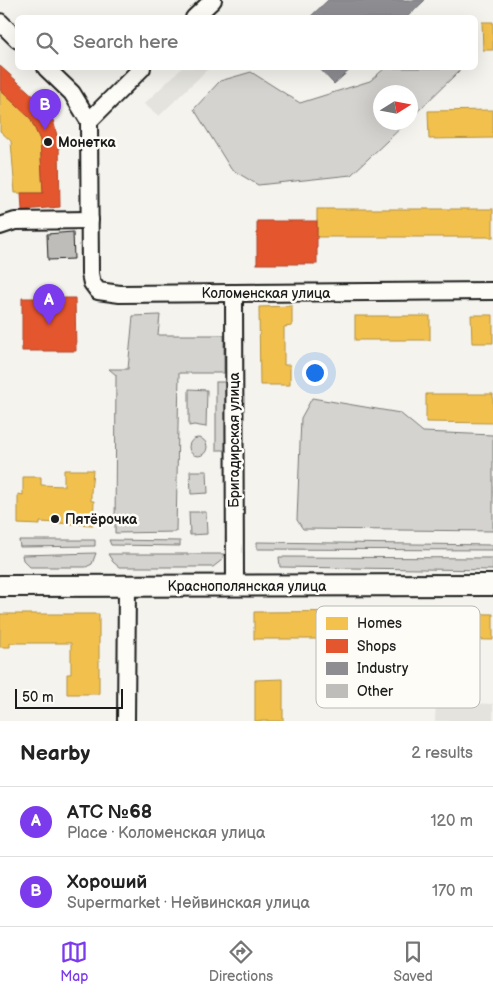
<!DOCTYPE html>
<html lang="en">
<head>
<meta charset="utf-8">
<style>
  :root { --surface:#fff; --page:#f6f6f6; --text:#222; --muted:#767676; --line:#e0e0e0; --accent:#7c3aed }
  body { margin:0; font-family:"Balsamiq Sans",sans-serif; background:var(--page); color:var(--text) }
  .compass { position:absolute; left:373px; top:85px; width:45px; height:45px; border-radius:50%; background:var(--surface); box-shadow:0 5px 20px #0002; rotate:79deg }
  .scale { position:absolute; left:15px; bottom:12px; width:108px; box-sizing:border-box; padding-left:5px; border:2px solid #1c1c1c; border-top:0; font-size:14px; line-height:18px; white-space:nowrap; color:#1c1c1c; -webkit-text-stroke:4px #fdfcf7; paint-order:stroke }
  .you { position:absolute; left:314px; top:372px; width:18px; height:18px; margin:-12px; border:4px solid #fff; border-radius:50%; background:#1a73e8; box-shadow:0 0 0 8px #1a73e833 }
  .badge { display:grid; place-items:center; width:32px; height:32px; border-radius:50%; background:var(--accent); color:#fff; font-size:16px; font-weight:700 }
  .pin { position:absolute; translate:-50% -41px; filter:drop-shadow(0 1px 2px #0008) }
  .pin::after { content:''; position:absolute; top:26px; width:18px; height:15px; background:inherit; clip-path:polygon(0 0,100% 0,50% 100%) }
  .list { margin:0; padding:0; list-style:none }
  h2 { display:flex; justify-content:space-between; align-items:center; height:65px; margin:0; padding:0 20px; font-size:21px }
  h2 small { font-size:16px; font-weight:400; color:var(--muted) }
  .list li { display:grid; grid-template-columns:32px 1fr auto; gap:15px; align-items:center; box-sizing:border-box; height:70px; padding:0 20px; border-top:1px solid var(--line) }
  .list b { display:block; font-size:19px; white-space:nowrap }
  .list p { margin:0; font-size:16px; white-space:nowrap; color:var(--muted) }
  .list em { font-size:16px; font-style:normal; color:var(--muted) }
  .icon { flex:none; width:28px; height:28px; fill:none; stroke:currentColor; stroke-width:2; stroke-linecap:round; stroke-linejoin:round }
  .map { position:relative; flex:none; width:493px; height:721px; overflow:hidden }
  .search { position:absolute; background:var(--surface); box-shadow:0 5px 20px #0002; left:15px; right:15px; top:15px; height:55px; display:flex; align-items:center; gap:12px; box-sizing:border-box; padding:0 18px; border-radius:8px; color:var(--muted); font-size:19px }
  .sheet { height:205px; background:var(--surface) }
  nav { display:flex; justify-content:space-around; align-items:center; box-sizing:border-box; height:70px; border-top:1px solid var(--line); background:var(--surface); font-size:14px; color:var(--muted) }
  nav a { display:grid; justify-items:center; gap:2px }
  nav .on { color:var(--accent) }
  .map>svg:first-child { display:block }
  .built { fill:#e4e3de }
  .green { fill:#d4d3cf; stroke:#787876 }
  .homes { fill:#f2c14e; stroke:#b2903f }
  .shops { fill:#e4572e; stroke:#a84529 }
  .industry { fill:#8d8d92; stroke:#6b6b6f }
  .building { fill:#bebdba; stroke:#1c1c1c }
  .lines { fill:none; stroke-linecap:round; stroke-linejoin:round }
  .minor-casing { stroke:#1c1c1c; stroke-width:20 }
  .major-casing { stroke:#1c1c1c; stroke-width:24 }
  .minor { stroke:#fdfcf7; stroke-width:16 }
  .major { stroke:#fdfcf7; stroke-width:20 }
  .poi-dot { fill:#1c1c1c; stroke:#fdfcf7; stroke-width:2 }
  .labels { text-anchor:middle; stroke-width:5; stroke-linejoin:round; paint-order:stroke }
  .poi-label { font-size:14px; font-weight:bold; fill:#1c1c1c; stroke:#fdfcf7; text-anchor:start }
  .street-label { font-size:14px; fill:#1c1c1c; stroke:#fdfcf7 }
  .key { fill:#fdfcf7; stroke:#bab9b5; stroke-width:1 }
  .key-label { font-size:14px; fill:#1c1c1c }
</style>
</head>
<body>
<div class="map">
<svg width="493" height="721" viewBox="0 0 493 721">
  <rect width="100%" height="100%" fill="#f4f3ee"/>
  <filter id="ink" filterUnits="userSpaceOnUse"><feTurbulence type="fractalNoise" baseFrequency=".02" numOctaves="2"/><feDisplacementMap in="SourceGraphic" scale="10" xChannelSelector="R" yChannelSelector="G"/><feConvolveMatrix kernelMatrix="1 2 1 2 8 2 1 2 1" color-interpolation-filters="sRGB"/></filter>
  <g filter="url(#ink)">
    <!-- built -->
    <g class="built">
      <path d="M182 68H209L159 116 144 104Z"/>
      <path d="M436 702 493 704V721H435Z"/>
    </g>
    <!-- green -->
    <g class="green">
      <path d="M385 68H459V71L411 118 410 92H380V122L406 123 351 175 258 185 231 169 194 109 220 81 251 72 300 103 370 81Z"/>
      <path d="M160 315 158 335H224V373H179L176 532 115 533 116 375 109 369H128L133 316Z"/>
      <rect x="216" y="382" width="14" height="68"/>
      <path d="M189 389 207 390 206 427 194 425 189 426Z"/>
      <path d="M312 398 400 413 423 432 493 435V531L303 529 297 520 301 418Z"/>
      <circle cx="198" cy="447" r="9"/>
      <path d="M190 471H207L208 493 191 494Z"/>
      <path d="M189 512H206L207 534 190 535Z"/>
      <path d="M19 540H95V546L20 547Z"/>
      <path d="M109 540 180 541V546L111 545Z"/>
      <path d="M257 542 493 545V550L257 549Z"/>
      <path d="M96 553 92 564 86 567H30L23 560 22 555Z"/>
      <path d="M108 554H224L222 560 213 567H119L113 562Z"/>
      <path d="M279 557 493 558V570L280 567Z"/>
    </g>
    <!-- homes -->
    <g class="homes">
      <path d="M482 22H493V50H483Z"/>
      <path d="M0 90 30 118 40 140 43 193H15L11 141 0 131Z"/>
      <path d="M493 110V138L429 139 428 111Z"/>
      <rect x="317" y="209" width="176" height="28"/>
      <path d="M292 306V326L284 327V365H290V385H260L259 307Z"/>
      <path d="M471 315H493V343H472Z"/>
      <rect x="355" y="316" width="75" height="24"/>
      <path d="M426 394H493V423L426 422Z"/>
      <path d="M64 470H93L91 492V501H94L93 525 40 522V525L18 524V494L23 495V477H41V485L64 486Z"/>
      <path d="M404 611V639H254V612Z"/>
      <path d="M434 613 493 614V640L433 639Z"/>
      <path d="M0 614H99V694H67V674H71V643H10V647H0Z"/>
      <path d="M283 679V721H255V680Z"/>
    </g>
    <!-- shops -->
    <g class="shops">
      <path d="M0 66 37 99 53 120 59 143 60 207 22 210 21 193H43L40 140 30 118 0 90Z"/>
      <rect x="257" y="221" width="60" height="43"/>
      <path d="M22 298H75L76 351H22Z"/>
    </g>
    <!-- industry -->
    <g class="industry">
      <path d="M328 0H425L406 18H309Z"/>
      <path d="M319 68H352L334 84Z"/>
    </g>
    <!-- building -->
    <path class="building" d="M73 232 74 259 48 260 47 234Z"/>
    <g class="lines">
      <!-- minor casing -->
      <g class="minor-casing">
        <g id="minor">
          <path d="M194 18 213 0"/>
          <path d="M0 22 18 40"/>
          <path d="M46 68 72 93 89 121 90 274 92 283 98 291 120 294 493 291"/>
          <path d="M89 121 142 68"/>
          <path d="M0 226 15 221 90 220"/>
          <path d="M234 293 235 586"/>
          <path d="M126 721 127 586"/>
        </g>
      </g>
      <!-- major casing -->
      <g class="major-casing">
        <path id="major" d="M0 586 493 585"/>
      </g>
      <!-- minor -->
      <use href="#minor" class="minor"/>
      <!-- major -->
      <use href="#major" class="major"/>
    </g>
  </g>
  <!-- markers -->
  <g class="poi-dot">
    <circle cx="48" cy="142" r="5"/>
    <circle cx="55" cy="519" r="5"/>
  </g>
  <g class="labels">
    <!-- poi labels -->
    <g class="poi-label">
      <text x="58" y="147">Монетка</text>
      <text x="65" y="524">Пятёрочка</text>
    </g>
    <!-- street labels -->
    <g class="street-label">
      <text x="266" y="298">Коломенская улица</text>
      <text transform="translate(234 440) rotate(-90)" y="5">Бригадирская улица</text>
      <text x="247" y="591">Краснополянская улица</text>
    </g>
  </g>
  <!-- legend -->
  <rect x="316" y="606" width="164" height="102" rx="8" class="key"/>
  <rect x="326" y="617" width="22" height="13" fill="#f2c14e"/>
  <rect x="326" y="639" width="22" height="14" fill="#e4572e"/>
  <rect x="326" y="662" width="22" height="13" fill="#8d8d92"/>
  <rect x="326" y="684" width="22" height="14" fill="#bebdba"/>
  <g class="key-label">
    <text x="357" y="628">Homes</text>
    <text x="357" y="651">Shops</text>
    <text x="357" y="673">Industry</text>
    <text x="357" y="696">Other</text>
  </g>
</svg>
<svg class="compass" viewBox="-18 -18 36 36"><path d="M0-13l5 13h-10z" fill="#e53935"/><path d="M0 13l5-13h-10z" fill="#767676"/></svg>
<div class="scale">50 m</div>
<div class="you"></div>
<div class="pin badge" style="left:49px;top:325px">A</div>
<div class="pin badge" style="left:45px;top:130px">B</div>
<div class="search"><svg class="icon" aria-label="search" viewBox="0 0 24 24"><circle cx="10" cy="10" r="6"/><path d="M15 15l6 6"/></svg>Search here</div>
</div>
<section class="sheet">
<h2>Nearby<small>2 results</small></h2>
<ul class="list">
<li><span class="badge">A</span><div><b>АТС №68</b><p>Place · Коломенская улица</p></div><em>120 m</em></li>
<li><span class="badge">B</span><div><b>Хороший</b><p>Supermarket · Нейвинская улица</p></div><em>170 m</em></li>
</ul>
</section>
<nav>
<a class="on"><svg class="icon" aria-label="map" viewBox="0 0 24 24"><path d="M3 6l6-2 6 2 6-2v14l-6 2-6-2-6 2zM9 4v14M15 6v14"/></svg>Map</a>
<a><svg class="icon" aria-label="directions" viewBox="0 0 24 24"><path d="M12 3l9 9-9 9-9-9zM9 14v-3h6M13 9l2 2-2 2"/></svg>Directions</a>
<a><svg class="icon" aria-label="saved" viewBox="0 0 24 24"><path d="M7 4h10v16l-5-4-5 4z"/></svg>Saved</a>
</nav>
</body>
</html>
